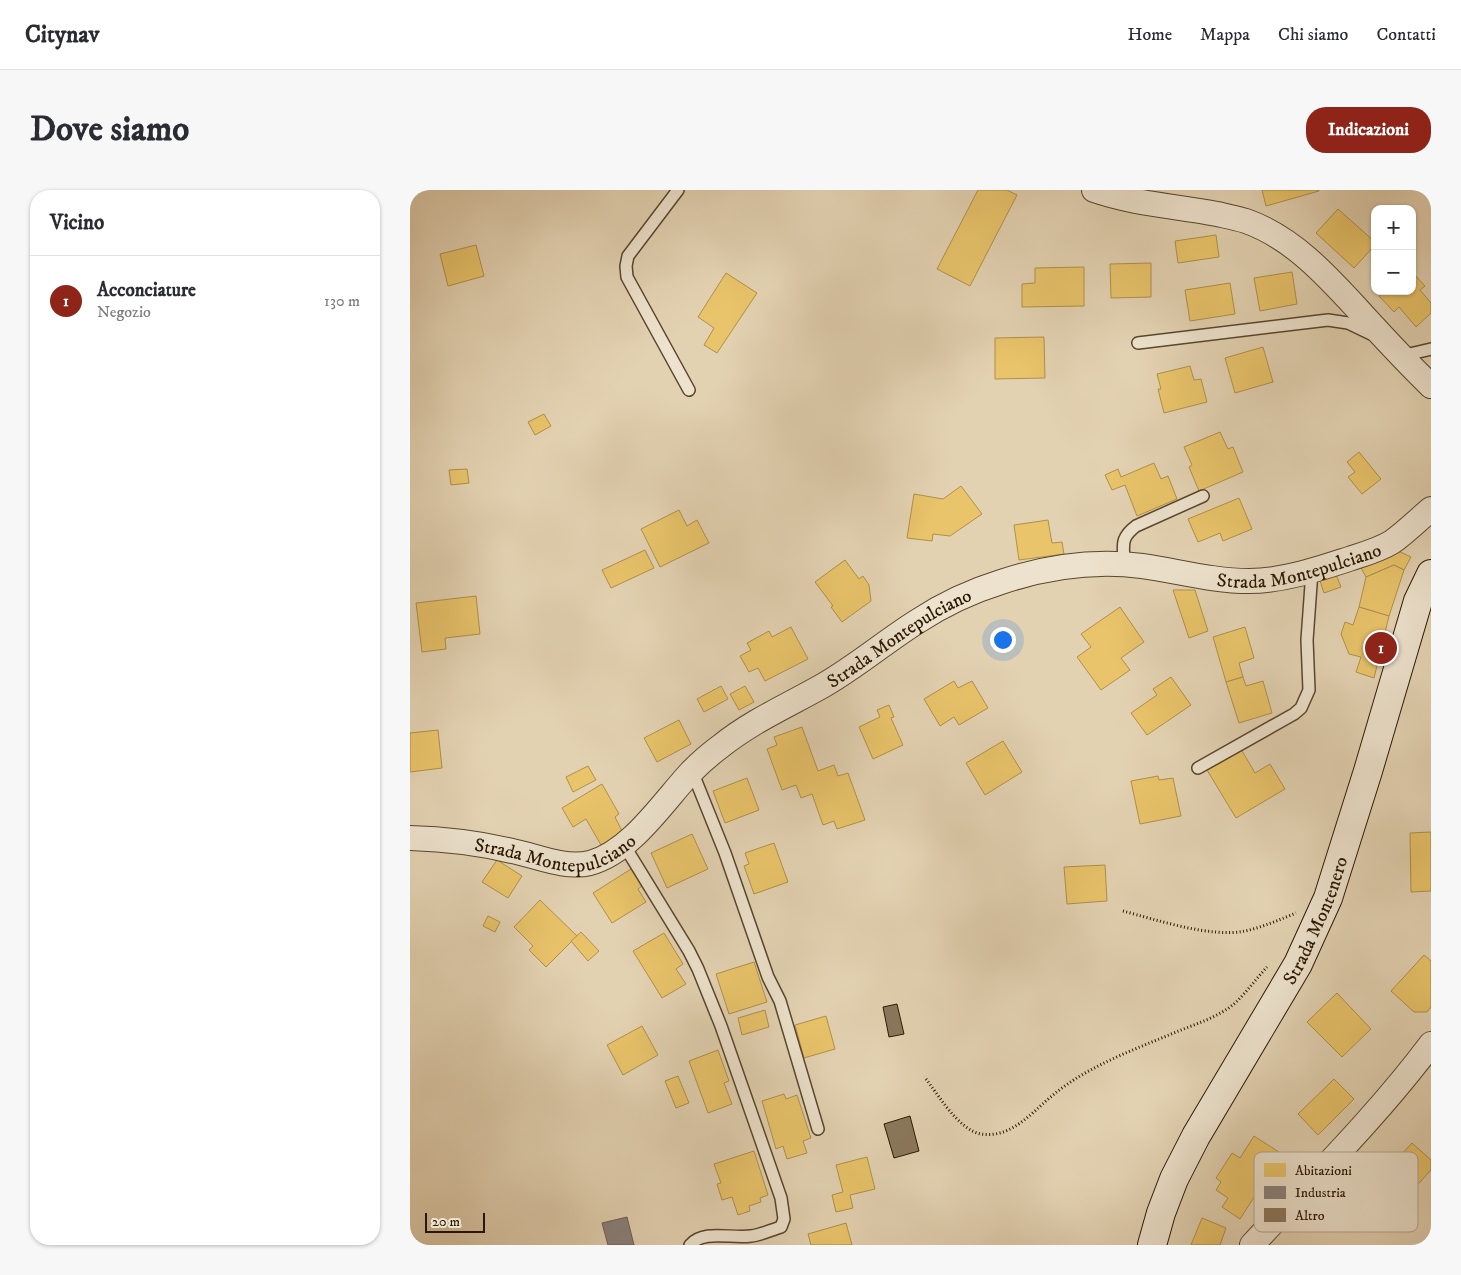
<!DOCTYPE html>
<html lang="it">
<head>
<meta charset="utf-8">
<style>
  :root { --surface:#fff; --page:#f7f7f7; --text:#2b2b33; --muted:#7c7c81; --line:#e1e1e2; --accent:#8f2418 }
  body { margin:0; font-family:"IM FELL DW Pica",serif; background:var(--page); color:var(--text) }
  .controls { position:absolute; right:15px; top:15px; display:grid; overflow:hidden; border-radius:10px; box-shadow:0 1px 4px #0004 }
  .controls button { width:45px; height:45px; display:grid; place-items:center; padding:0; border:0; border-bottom:1px solid var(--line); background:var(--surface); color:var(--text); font:25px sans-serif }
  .scale { position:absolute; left:15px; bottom:12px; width:60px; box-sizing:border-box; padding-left:5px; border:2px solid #2a1700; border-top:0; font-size:14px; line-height:18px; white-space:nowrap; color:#2a1700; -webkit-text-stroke:4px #ede2cd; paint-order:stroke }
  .you { position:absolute; left:592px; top:449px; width:18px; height:18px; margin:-12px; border:4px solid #fff; border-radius:50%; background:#1a73e8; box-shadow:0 0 0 8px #1a73e833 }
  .badge { display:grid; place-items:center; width:32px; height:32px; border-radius:50%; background:var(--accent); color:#fff; font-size:16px; font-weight:700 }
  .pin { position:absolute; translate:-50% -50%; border:2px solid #fff; box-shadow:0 1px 5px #0006 }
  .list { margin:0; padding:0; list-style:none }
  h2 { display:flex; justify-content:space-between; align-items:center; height:65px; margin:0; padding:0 20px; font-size:21px }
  h2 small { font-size:16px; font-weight:400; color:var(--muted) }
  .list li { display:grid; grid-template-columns:32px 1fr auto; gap:15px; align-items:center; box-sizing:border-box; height:90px; padding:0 20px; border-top:1px solid var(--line) }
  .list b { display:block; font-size:19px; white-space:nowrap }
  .list p { margin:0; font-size:16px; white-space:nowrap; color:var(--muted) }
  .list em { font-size:16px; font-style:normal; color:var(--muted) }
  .map { position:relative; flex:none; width:1021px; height:1055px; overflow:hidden; border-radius:20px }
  header { display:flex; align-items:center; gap:30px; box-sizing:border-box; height:70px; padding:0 25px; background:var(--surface); border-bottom:1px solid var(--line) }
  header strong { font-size:24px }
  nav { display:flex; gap:28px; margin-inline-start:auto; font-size:18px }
  .intro { display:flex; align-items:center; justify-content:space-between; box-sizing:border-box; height:120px; padding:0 30px }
  h1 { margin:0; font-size:35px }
  .button { padding:12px 22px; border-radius:20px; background:var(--accent); color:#fff; font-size:18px; font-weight:700 }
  main { display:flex; gap:30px; padding:0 30px }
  aside { flex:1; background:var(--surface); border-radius:20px; box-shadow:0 1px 4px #0004 }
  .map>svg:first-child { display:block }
  .homes { fill:#e9c46a; stroke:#b0904a }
  .industry { fill:#8a817c; stroke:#6d6157 }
  .building { fill:#8a785d; stroke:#2a1700 }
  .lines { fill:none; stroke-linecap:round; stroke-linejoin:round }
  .service-casing { stroke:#58462c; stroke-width:14 }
  .minor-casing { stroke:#58462c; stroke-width:26 }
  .secondary-casing { stroke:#2a1700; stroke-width:30 }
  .path { stroke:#2a1700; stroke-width:3; stroke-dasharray:1 2.5; stroke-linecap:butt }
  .service { stroke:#ede2cd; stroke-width:11 }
  .minor { stroke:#ede2cd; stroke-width:24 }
  .secondary { stroke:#ede2cd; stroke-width:28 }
  .labels { text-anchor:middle; stroke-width:5; stroke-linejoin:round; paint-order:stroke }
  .street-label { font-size:19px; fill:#2a1700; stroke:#ede2cd }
  .key { fill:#ede2cd; stroke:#b2a590; stroke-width:1 }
  .key-label { font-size:14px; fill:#2a1700 }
</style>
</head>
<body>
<header>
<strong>Citynav</strong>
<nav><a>Home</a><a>Mappa</a><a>Chi siamo</a><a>Contatti</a></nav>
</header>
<div class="intro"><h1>Dove siamo</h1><a class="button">Indicazioni</a></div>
<main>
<aside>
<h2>Vicino<small></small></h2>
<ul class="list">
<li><span class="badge">1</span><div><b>Acconciature</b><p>Negozio</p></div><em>130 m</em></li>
</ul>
</aside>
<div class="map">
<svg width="1021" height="1055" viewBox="0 0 1021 1055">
  <rect width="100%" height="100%" fill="#e3d2b2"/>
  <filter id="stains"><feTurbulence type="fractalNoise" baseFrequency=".004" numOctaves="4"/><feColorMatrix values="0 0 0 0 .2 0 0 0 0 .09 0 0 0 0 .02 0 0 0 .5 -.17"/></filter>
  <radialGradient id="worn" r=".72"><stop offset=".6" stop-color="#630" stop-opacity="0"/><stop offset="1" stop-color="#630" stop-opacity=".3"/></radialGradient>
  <!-- homes -->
  <g class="homes">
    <path d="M568 0H597L607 5 560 96 527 79Z"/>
    <path d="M852 0H909V1L856 16Z"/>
    <path d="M928 19 965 52V55L944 78 906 43Z"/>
    <path d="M806 45 809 67 768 73 765 51Z"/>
    <path d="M66 55 74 86 38 96 30 64Z"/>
    <path d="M741 73V107L701 108 700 74Z"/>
    <path d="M674 77V116L612 117V94L625 93V78Z"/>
    <path d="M882 82 887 114 850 121 844 88Z"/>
    <path d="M1002 82 1015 96 1010 100 1021 113V123L1006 137 989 117 984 122 969 106 975 101H1002Z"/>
    <path d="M316 83 347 103 307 163 294 155 304 138 288 127Z"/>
    <path d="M820 93 825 124 780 131 775 100Z"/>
    <path d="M634 147 635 188 585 189V148Z"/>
    <path d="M853 157 863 192 825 203 815 168Z"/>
    <path d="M780 176 784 190 791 189 797 212 754 223 748 199H751L747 184Z"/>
    <path d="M134 224 141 236 125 245 118 232Z"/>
    <path d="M810 242 818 259 823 257 833 282 789 301 779 277 782 275 774 257Z"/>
    <path d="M949 262 971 289 952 304 938 287 945 282 937 272Z"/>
    <path d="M744 273 751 289 758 286 767 309 727 326 715 295 702 300 695 285 708 279 711 287Z"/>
    <path d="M57 279 59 293 41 295 39 280Z"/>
    <path d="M551 296 572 324 540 346 523 344 522 351 497 348 504 304 533 309Z"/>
    <path d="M829 308 842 339 813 351 810 343 788 352 778 329Z"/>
    <path d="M269 320 277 336 287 330 299 353 250 377 231 339Z"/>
    <path d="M638 330 642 353 652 352 654 364 609 370 604 335Z"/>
    <path d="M984 359 1001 367 994 380 984 375 956 387 949 374Z"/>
    <path d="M235 360 244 378 201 398 192 380Z"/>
    <path d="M435 370 449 389 453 386 459 395 461 411 432 432 421 417 423 416 405 392Z"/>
    <path d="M984 375 994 380 979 426 949 417 956 387Z"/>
    <path d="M925 382 931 397 914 403 909 388Z"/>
    <path d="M763 400H785L798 441 779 448Z"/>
    <path d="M66 406 70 444 35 448 36 459 12 462 6 413Z"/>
    <path d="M710 417 734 452 711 468 720 480 691 500 667 467 681 457 671 444Z"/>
    <path d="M949 417 979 426 964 488 946 482 951 467 939 464 931 444 935 432 943 435Z"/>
    <path d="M381 437 398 469 355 491 348 478 339 482 330 466 341 460 337 453 359 441 362 447Z"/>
    <path d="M835 437 844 468 829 473 833 487 816 492 803 447Z"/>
    <path d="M761 487 781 515 737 545 721 523 747 505 743 499Z"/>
    <path d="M833 487 836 496 853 491 862 523 829 533 816 492Z"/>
    <path d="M544 491 548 498 562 491 578 518 549 535 544 527 530 536 514 509Z"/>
    <path d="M311 496 318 509 294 522 287 509Z"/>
    <path d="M335 496 344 512 329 520 320 504Z"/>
    <path d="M479 515 484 527 481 528 493 555 463 569 449 537 470 527 467 520Z"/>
    <path d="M269 530 281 554 247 572 234 548Z"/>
    <path d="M392 537 408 581 424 575 428 586 438 583 455 630 427 639 424 631 413 635 402 604 391 608 386 595 372 600 357 559 367 555 364 547Z"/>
    <path d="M28 540 32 578 0 582V543Z"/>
    <path d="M593 551 612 582 575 605 556 573Z"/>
    <path d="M831 559 845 583 860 574 875 599 826 628 797 580Z"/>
    <path d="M178 576 186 590 163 602 156 587Z"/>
    <path d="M748 586 749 590 763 588 771 626 730 634 721 591Z"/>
    <path d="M337 588 349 620 315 633 303 601Z"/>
    <path d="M192 594 209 624 205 627 213 643 191 655 176 629 163 637 152 618Z"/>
    <path d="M1021 642V701L1001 702 1000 643Z"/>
    <path d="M282 644 298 679 257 698 241 663Z"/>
    <path d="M364 653 378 692 344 704 334 676 339 674 335 663Z"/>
    <path d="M87 670 112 686 98 708 72 692Z"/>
    <path d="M695 675 697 711 657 714 654 677Z"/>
    <path d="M221 679 232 696 228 699 236 712 202 733 183 703Z"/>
    <path d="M130 710 167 746 136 777 119 760 123 756 104 737Z"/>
    <path d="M78 726 90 732 85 742 73 736Z"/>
    <path d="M171 742 189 761 178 771 161 751Z"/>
    <path d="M254 743 273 774 266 779 276 794 252 808 223 761Z"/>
    <path d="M1014 765 1021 771V817L1017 822H1004L981 801Z"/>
    <path d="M344 772 357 812 319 824 306 784Z"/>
    <path d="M927 803 961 839 932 867 897 832Z"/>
    <path d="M355 820 359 837 332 845 328 828Z"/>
    <path d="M416 826 425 859 394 868 385 835Z"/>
    <path d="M232 836 248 865 213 885 197 855Z"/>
    <path d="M308 860 319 891 314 893 322 914 298 923 279 871Z"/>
    <path d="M268 886 279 913 266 918 255 891Z"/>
    <path d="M924 889 944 909 908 945 888 924Z"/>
    <path d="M374 904 376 909 387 905 401 948 393 951 397 963 377 969 373 956 366 959 352 911Z"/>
    <path d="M844 946 872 964 830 1029 812 1017 818 1008 806 1000 811 992 806 988 822 963 830 968Z"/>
    <path d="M1002 953 1021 970V980L981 1024 957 1002Z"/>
    <path d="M344 961 358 1005 350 1008 351 1012 339 1016 340 1021 328 1025 322 1007 312 1010 307 994 311 993 304 974Z"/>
    <path d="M457 967 465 999 440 1005 443 1018 426 1022 422 1005 433 1002 426 975Z"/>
    <path d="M792 1028 816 1038 810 1055H781Z"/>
    <path d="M436 1033 442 1055H401L398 1044Z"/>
  </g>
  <!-- industry -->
  <path class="industry" d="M217 1027 224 1055H198L192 1033Z"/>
  <!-- building -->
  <g class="building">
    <path d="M487 814 494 844 479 847 473 817Z"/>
    <path d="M500 926 509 961 484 968 474 934Z"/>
  </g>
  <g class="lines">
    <!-- service casing -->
    <g class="service-casing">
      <g id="service">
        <path d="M268 0 218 66 216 76 217 87 279 200"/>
        <path d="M728 153 918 130 938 133 961 144"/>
        <path d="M991 166 1021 159"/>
        <path d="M714 375C714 356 709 349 726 336L793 306"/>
        <path d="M788 578 884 524 891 518 899 500 897 450 902 381"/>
        <path d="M282 581 315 663 358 787 370 811 408 939"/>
        <path d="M214 655 279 761 288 779 311 836 371 1008 374 1029 371 1037C361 1040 351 1045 341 1046 321 1049 294 1039 280 1055"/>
      </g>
    </g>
    <!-- minor casing -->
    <g class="minor-casing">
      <g id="minor">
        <path d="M684 0C724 14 766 16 807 24 816 26 827 28 836 31 884 48 919 88 953 125 975 149 997 173 1021 196"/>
        <path id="s1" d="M0 648C34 649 69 653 102 661 127 666 154 679 180 673 221 662 253 612 281 582 290 573 300 564 311 556 342 531 379 515 414 495 447 476 476 451 508 431 534 414 562 401 591 392 636 377 684 370 732 376 768 381 803 391 839 391 873 391 908 379 939 369 954 364 969 360 982 352 996 342 1008 330 1021 319"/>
        <path d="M842 1055C903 989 967 926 1021 854"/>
      </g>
    </g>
    <!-- secondary casing -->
    <g class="secondary-casing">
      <g id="secondary">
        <path id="s2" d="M742 1055 751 1023 764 989 786 946 888 774 918 708 958 581 1008 411 1021 384"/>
      </g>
    </g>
    <!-- path -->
    <g class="path">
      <path d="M713 721C747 730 801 748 835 741 853 737 869 730 886 723"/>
      <path d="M516 889C529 906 549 940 571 944 604 949 625 918 648 901 683 874 726 859 766 842 786 834 808 827 824 814 836 803 846 789 857 777"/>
    </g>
    <!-- service -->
    <use href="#service" class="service"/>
    <!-- minor -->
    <use href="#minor" class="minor"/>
    <!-- secondary -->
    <use href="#secondary" class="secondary"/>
  </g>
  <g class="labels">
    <!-- street labels -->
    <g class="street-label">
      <text dy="7" stroke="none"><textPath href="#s1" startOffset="989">Strada Montepulciano</textPath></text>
      <text dy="7" stroke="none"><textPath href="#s1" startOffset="569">Strada Montepulciano</textPath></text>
      <text dy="7" stroke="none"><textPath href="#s1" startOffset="149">Strada Montepulciano</textPath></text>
      <text dy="7" stroke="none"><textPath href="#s2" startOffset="365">Strada Montenero</textPath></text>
    </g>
  </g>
  <!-- legend -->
  <rect x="844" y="962" width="164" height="80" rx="8" class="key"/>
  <rect x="854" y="973" width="22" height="14" fill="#e9c46a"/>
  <rect x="854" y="996" width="22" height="13" fill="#8a817c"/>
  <rect x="854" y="1018" width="22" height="14" fill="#8a785d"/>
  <g class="key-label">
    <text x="885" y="985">Abitazioni</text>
    <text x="885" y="1007">Industria</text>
    <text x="885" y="1030">Altro</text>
  </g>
  <rect width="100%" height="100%" filter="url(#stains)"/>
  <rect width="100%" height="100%" fill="url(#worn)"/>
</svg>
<div class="controls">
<button>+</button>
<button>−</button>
</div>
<div class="scale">20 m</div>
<div class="you"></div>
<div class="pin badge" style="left:971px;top:458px">1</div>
</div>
</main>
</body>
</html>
